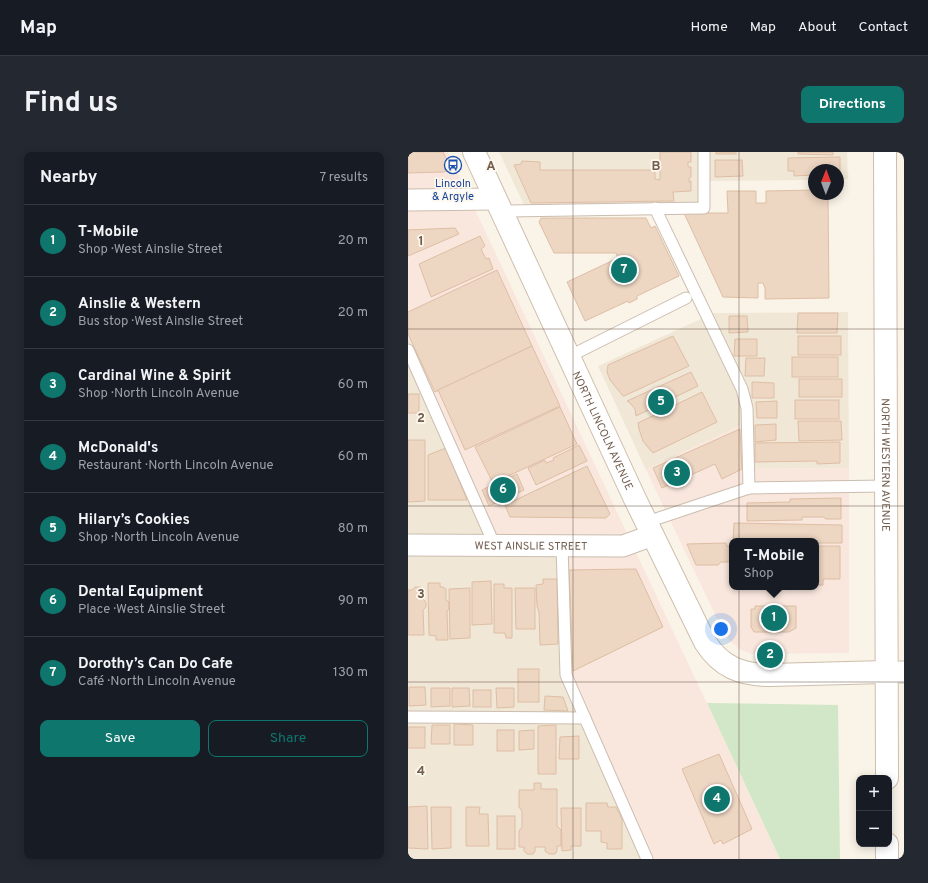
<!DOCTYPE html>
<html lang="en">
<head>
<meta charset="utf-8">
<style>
  :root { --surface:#171b24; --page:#242831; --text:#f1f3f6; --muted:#9ea1a6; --line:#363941; --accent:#0f766e }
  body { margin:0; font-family:Overpass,sans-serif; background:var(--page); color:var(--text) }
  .controls { position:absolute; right:12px; bottom:12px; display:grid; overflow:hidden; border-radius:8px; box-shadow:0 2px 10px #0003 }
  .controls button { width:36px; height:36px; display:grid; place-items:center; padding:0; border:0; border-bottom:1px solid var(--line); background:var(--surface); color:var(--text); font:20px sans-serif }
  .compass { position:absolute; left:400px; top:12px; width:36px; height:36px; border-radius:50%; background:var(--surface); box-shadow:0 2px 10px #0003; rotate:1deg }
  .you { position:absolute; left:313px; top:477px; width:14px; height:14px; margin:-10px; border:3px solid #fff; border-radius:50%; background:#1a73e8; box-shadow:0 0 0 6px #1a73e833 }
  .badge { display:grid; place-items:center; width:26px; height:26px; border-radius:50%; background:var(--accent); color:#fff; font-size:13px; font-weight:700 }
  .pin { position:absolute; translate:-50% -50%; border:2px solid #fff; box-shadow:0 1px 4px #0006 }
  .popup { position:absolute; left:321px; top:386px; width:90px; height:52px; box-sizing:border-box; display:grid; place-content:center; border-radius:8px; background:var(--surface); filter:drop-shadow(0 1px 3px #0005); font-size:13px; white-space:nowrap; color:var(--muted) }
  .popup b { font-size:15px; color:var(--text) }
  .popup::after { content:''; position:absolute; left:50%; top:100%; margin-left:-8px; border:8px solid transparent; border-top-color:var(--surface) }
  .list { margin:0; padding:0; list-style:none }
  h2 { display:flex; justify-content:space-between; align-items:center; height:52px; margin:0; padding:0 16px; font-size:17px }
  h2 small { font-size:13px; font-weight:400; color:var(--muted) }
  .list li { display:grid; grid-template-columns:26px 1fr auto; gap:12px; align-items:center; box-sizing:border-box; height:72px; padding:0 16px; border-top:1px solid var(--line) }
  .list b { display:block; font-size:15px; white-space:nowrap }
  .list p { margin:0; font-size:13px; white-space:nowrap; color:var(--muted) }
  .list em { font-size:13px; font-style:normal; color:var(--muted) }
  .actions { display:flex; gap:8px; padding:12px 16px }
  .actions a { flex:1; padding:9px 0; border:1px solid var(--accent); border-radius:8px; text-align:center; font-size:14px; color:var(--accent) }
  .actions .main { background:var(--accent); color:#fff }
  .map { position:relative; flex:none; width:496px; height:707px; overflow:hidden; border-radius:8px }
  header { display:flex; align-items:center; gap:24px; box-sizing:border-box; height:56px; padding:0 20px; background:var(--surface); border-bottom:1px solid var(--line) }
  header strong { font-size:19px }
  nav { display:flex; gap:22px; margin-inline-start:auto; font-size:14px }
  .intro { display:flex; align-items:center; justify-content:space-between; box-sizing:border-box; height:96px; padding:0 24px }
  h1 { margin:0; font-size:28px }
  .button { padding:10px 18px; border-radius:8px; background:var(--accent); color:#fff; font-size:14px; font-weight:700 }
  main { display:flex; gap:24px; padding:0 24px }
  aside { flex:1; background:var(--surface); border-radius:8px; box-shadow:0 2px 10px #0003 }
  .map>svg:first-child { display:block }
  .residential { fill:#f1e7d7 }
  .commercial { fill:#f9e7dd; fill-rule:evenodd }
  .green { fill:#d2e7c7 }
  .building { fill:#edd6c2; stroke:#debea4 }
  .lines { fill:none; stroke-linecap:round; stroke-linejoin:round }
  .lane-casing { stroke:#cbbdaf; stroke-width:13 }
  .street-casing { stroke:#cbbdaf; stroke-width:23 }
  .secondary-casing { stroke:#cdbeac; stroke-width:24 }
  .lane { stroke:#fff; stroke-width:11 }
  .street { stroke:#fff; stroke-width:21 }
  .secondary { stroke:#fff; stroke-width:22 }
  .grid { fill:none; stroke:#725d4e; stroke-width:1; stroke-opacity:0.55 }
  .labels { text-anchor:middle; stroke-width:3.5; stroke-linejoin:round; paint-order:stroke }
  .transit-label { font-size:11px; fill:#164399; stroke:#fdf8ee }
  .street-label { font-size:11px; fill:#725d4e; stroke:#fdf8ee }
  .grid-label { font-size:13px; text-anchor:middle; font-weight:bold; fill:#725d4e; stroke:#fdf8ee; stroke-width:3.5; stroke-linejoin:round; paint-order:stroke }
</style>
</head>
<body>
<header>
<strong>Map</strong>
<nav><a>Home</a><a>Map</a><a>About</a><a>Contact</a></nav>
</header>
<div class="intro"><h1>Find us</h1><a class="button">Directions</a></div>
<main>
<aside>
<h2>Nearby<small>7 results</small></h2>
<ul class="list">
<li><span class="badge">1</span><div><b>T-Mobile</b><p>Shop · West Ainslie Street</p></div><em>20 m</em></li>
<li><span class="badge">2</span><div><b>Ainslie &amp; Western</b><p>Bus stop · West Ainslie Street</p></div><em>20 m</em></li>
<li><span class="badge">3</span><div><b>Cardinal Wine &amp; Spirit</b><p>Shop · North Lincoln Avenue</p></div><em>60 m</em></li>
<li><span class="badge">4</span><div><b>McDonald's</b><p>Restaurant · North Lincoln Avenue</p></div><em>60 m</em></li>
<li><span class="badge">5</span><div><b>Hilary’s Cookies</b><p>Shop · North Lincoln Avenue</p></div><em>80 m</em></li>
<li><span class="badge">6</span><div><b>Dental Equipment</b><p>Place · West Ainslie Street</p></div><em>90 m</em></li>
<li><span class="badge">7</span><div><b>Dorothy’s Can Do Cafe</b><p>Café · North Lincoln Avenue</p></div><em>130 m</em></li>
</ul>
<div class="actions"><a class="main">Save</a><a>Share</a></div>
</aside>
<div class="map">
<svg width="496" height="707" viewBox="0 0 496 707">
  <rect width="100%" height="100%" fill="#faf4e8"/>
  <!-- residential -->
  <g class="residential">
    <path d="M91 0H439L440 27H430V18H406V28L300 29V54L117 55Z"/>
    <path d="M440 160 441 316 337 317V271L238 318 190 214 306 161Z"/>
    <path d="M0 185 90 391 157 390 242 707H0Z"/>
  </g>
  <!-- commercial -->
  <g class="commercial">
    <path d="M0 0H40L372 707H242L160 520 157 390 90 391 0 185Z"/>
    <path d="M337 271V317L441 316V501L343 502 331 497 322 489 314 477 238 318ZM324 389H408V435H324Z"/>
  </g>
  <!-- green -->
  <path class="green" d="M299 551 430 553 432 707H372Z"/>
  <!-- building -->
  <g class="building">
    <path d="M0 0H35L41 12 40 18 36 20 0 21Z"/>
    <path d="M252 0H283V10H280V15H283V25L281 26V30L283 29V39L265 40 266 49 123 51 106 13 113 12 114 9 132 10V18H247V27L252 28Z"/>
    <rect x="308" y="0" width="20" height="2"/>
    <path d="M390 0H425V3L390 2Z"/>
    <path d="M432 5V23H430V18H406V23L386 24V19H380V6Z"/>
    <path d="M307 8H334L335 24 307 25Z"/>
    <path d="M406 38V42H420L421 146 357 147V136L355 131H350V146L315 145 276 61H320L319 39H348V51H358V39Z"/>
    <path d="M133 66H238L243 76 247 74 271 124 229 144V147L221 151 220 149 177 169 159 130 210 106 208 101H146L131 70Z"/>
    <path d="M47 76 51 82 0 104V78Z"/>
    <path d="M72 84 77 94 73 97 78 107 81 106 85 117 23 145 11 112Z"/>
    <path d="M89 118 124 194 27 240 0 182V160Z"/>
    <path d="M390 161H430L429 181H389Z"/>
    <path d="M321 164H339L340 180 321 181Z"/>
    <path d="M265 184 281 214 216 244H215L202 228 199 220 200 213Z"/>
    <rect x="390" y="184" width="43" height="19"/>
    <path d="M327 187H349V204H326Z"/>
    <path d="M124 194 152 254 57 298 30 238Z"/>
    <rect x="384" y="205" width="46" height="20"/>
    <path d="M338 206H357L356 224H337Z"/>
    <path d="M283 220 290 234 228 264 227 257 222 251 219 249Z"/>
    <rect x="391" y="227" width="43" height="18"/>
    <path d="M344 230 366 231V246H344Z"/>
    <path d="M294 240 309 270 245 301 243 299 235 289 231 277 230 271Z"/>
    <rect x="0" y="242" width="11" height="19"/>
    <rect x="387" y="248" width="44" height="19"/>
    <path d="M369 249V266H349L348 250Z"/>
    <path d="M152 255 169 292 85 331 67 295Z"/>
    <path d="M390 269H433L434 288 391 289Z"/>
    <path d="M368 272V288L347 290V273Z"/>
    <path d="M332 277 334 317 314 327 307 312 254 336 245 316Z"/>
    <path d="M0 288H17V349L0 350Z"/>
    <path d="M432 290V311L409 312V309L347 310V291Z"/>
    <path d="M171 293 179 309 128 333 120 316 137 308 138 311 146 308 145 306Z"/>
    <path d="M38 296 59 348H20V303Z"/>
    <path d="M179 314 202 362 198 366 102 365 97 353Z"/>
    <path d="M109 322 116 338 81 354 74 338Z"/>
    <path d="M433 346V367H418L415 365H394V368L339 369V351L382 350V347Z"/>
    <path d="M326 371 434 373V391H408V389H325Z"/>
    <path d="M318 391 319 394 324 395V394V410H313L310 413H288L279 392Z"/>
    <path d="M408 394H432V427H415V433H408Z"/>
    <path d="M228 417 255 475 165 519 161 418Z"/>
    <path d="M135 427H149L150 492 132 493 131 460 129 454 128 433 135 432Z"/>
    <path d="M83 429 84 472 64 473V430Z"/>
    <path d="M20 431H32V435H35L38 437V448L41 450V457L39 459 40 488H28V484L21 483Z"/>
    <path d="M86 432H96V436H104V486H98L97 481H86Z"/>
    <path d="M7 435H12L15 437V447L18 450V455L15 458 16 483H0V438H4Z"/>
    <path d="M62 436V486L42 487 41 437Z"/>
    <path d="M107 436H127V477H108Z"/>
    <path d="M347 454H388V476L381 480H346L343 475V457H347Z"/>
    <rect x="110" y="517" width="21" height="33"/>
    <path d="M1 535H17L18 553 1 554Z"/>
    <path d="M23 536H42V554L23 555Z"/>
    <path d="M44 536H61L62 554 44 555Z"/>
    <path d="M88 536H106V555L89 556Z"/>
    <rect x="65" y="538" width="18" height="17"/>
    <path d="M137 544 155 545 160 559 136 558Z"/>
    <path d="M46 572 65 573V593H46Z"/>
    <path d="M24 573H42V592H23Z"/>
    <path d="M148 573V622H130V574Z"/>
    <rect x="0" y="575" width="17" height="21"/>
    <rect x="89" y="578" width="17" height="21"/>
    <path d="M126 578V597L111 598V579Z"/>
    <path d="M171 584V607H151L152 585Z"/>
    <path d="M311 602 344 677 315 692 313 688 306 692 274 617Z"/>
    <path d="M126 631H133V637H149V674L153 678V694H149V699L147 702H141L137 699V695H127V699L125 702H119L116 699V695H111V679L114 675V659L111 655V638H126Z"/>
    <path d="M178 651H199L200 655H208L214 667V697H199V691L193 690V679H178Z"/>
    <path d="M19 654 20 697 0 696V655Z"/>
    <path d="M23 655H43V696L24 697Z"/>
    <path d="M58 655H72L71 662H80L81 694H58Z"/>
    <path d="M153 656H173V694H163V698L154 699Z"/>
    <rect x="89" y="664" width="18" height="33"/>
  </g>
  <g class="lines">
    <!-- lane casing -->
    <g class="lane-casing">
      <g id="lane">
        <path d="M247 56 334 237 339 256 341 336"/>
        <path d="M93 59 296 56V0"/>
        <path d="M0 198 87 394"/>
        <path d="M160 205 278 146"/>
        <path d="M239 370 341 336 478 334"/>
        <path d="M154 394 158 523 239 707"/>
        <path d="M0 565 177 566"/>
      </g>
    </g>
    <!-- street casing -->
    <g class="street-casing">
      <g id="street">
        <path d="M0 48 87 47"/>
        <path id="s1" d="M0 393 215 394 245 383"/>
        <path d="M478 520H496"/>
      </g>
    </g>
    <!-- secondary casing -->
    <g class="secondary-casing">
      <g id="secondary">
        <path id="s2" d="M66 0 227 347 297 490C313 515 333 523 362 523L478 520"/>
        <path id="s3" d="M477 0 479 626"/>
        <path d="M479 692V707"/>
      </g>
    </g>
    <!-- lane -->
    <use href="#lane" class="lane"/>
    <!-- street -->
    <use href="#street" class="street"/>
    <!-- secondary -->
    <use href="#secondary" class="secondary"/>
  </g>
  <!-- grid -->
  <path class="grid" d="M165 0V707M331 0V707M0 177H496M0 354H496M0 530H496"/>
  <!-- icons -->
  <defs>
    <g id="bus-ring" transform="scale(0.9)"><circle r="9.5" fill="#fdf8ee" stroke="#1a4fb4" stroke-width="1.5"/><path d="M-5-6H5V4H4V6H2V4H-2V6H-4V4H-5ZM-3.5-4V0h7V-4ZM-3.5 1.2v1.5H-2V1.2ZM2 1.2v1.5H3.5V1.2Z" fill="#1a4fb4"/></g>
  </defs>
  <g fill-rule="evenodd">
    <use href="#bus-ring" x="45" y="13"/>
  </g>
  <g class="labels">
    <!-- transit labels -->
    <g class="transit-label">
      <text x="45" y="35">Lincoln<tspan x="45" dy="13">&amp; Argyle</tspan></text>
    </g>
    <!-- street labels -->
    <g class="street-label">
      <text dy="4" stroke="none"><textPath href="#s2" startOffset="307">NORTH LINCOLN AVENUE</textPath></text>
      <text dy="4" stroke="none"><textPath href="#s3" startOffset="313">NORTH WESTERN AVENUE</textPath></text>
      <text dy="4" stroke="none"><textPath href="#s1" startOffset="123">WEST AINSLIE STREET</textPath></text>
    </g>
  </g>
  <g class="grid-label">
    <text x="83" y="18">A</text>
    <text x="248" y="18">B</text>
    <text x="13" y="93">1</text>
    <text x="13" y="270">2</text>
    <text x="13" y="446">3</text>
    <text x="13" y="623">4</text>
  </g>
</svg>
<div class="controls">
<button>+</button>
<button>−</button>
</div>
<svg class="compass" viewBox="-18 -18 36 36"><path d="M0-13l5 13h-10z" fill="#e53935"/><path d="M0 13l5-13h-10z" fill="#9ea1a6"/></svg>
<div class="you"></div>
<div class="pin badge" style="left:366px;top:466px">1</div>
<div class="popup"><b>T-Mobile</b>Shop</div>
<div class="pin badge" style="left:362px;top:503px">2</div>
<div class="pin badge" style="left:269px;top:321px">3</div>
<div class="pin badge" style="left:309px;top:647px">4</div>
<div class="pin badge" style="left:253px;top:250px">5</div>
<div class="pin badge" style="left:95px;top:338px">6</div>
<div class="pin badge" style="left:216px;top:118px">7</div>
</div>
</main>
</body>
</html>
